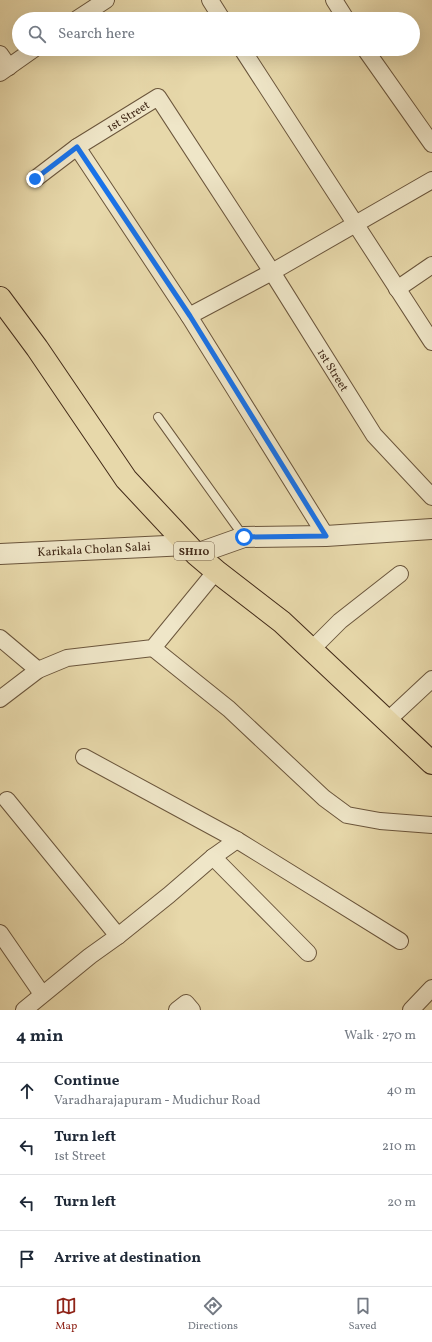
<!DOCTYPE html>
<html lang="en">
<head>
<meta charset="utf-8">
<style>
  :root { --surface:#fff; --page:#f2f2f3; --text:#1f2937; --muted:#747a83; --line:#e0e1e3; --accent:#8f2418 }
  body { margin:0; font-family:Vollkorn,serif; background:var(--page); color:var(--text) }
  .stop { position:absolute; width:12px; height:12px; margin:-9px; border:3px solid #1a73e8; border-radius:50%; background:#fff }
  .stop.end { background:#1a73e8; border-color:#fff; box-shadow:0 1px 4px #0008 }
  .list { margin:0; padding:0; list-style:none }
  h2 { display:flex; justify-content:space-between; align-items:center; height:52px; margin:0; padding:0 16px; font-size:17px }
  h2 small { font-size:13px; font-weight:400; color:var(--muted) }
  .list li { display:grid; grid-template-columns:26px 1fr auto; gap:12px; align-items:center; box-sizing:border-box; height:56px; padding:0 16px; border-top:1px solid var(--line) }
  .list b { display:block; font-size:15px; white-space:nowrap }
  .list p { margin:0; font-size:13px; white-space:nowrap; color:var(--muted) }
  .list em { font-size:13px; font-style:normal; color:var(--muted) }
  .icon { flex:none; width:22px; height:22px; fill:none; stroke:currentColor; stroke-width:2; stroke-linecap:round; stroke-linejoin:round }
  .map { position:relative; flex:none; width:432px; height:1010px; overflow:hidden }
  .search { position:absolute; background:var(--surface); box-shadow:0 4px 16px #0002; left:12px; right:12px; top:12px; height:44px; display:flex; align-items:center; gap:10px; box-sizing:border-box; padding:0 14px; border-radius:22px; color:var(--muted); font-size:15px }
  .sheet { height:276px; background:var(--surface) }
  nav { display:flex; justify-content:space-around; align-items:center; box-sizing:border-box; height:56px; border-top:1px solid var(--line); background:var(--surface); font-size:11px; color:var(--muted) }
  nav a { display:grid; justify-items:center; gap:2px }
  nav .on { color:var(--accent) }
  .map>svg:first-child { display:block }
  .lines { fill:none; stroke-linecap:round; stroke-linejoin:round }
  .service-casing { stroke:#6b563c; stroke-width:10 }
  .minor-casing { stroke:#6b563c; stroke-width:18 }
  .tertiary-casing { stroke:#6b563c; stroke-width:22 }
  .primary-casing { stroke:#422a18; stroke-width:24 }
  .service { stroke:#efe6c8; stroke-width:8 }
  .minor { stroke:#efe6c8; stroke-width:16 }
  .tertiary { stroke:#efe6c8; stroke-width:20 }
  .primary { stroke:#e7d8aa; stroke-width:22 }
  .route { stroke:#1a73e8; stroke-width:5 }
  .labels { text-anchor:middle; stroke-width:4; stroke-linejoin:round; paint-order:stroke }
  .shield { fill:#efe6c8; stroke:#76624d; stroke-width:1 }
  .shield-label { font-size:11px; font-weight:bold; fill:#422a18 }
  .street-label { font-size:12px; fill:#422a18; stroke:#efe6c8 }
</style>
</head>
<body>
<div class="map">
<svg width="432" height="1010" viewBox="0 0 432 1010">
  <rect width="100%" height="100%" fill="#e7d8aa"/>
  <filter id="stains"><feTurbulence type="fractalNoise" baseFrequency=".005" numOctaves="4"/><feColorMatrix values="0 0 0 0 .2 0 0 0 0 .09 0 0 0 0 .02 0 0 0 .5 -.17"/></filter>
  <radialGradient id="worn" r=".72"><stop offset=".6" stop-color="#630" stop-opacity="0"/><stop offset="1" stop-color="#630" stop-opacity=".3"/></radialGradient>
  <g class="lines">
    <!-- service casing -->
    <g class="service-casing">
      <path id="service" d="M158 417 244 537"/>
    </g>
    <!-- minor casing -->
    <g class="minor-casing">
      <g id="minor">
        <path d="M210 0 222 19"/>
        <path d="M334 0 346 19"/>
        <path d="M77 19 106 0"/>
        <path d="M242 49 432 342"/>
        <path d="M365 49 432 144"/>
        <path d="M0 54 9 67"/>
        <path d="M0 73 34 49"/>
        <path d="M35 179 77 147"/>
        <path d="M397 289 432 265"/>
        <path d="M189 316 272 272 432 180"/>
        <path d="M326 536 189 316 77 147 158 97 272 272 374 435 432 497"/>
        <path d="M0 638 38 670"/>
        <path d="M153 648 229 709 324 798 347 815 380 821 432 825"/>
        <path d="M312 649 340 621 400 574"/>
        <path d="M0 699 38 670 67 658 153 648 216 571"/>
        <path d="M387 721 432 679"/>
        <path d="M84 757 237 840 400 941"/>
        <path d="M7 800 118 936"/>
        <path d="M213 857 308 953"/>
        <path d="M0 933 42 994"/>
        <path d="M24 1010 90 956 118 936 169 895 213 857 237 840"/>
        <path d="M177 1010 186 1003 192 1010"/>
        <path d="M411 1010 432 988"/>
      </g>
    </g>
    <!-- tertiary casing -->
    <g class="tertiary-casing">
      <g id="tertiary">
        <path d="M0 554 187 545"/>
        <path d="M196 554 244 537 326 536 432 529"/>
      </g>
    </g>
    <!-- primary casing -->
    <g class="primary-casing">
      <path id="primary" d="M0 298 37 348 126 479 196 554 216 571 282 622 432 763"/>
    </g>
    <!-- service -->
    <use href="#service" class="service"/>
    <!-- minor -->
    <use href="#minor" class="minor"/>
    <!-- tertiary -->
    <use href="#tertiary" class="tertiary"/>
    <!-- primary -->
    <use href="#primary" class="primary"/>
  </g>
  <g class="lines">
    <!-- route -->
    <path class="route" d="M35 179 77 147 190 316 326 536 244 537"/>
  </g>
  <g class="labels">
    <!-- shield labels -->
    <rect class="shield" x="174" y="542" width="40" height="18" rx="3"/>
    <g class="shield-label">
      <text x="194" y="555">SH110</text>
    </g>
    <!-- street labels -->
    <g class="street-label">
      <text transform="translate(128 116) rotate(-32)" y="4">1st Street</text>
      <text transform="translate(333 370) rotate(58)" y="4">1st Street</text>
      <text transform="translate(94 549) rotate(-3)" y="4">Karikala Cholan Salai</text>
    </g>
  </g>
  <rect width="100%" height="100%" filter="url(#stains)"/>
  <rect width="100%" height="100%" fill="url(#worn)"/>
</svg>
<div class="stop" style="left:244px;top:537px"></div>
<div class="stop end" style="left:35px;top:179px"></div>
<div class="search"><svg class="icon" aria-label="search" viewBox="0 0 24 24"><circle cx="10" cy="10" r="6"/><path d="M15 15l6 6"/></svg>Search here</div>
</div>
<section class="sheet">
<h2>4 min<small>Walk · 270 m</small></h2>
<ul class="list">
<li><svg class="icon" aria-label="ahead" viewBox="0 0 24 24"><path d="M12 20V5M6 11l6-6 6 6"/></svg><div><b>Continue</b><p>Varadharajapuram - Mudichur Road</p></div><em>40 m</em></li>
<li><svg class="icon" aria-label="left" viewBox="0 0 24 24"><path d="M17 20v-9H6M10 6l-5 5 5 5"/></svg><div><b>Turn left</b><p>1st Street</p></div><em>210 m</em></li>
<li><svg class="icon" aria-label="left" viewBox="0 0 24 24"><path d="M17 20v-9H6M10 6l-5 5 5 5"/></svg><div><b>Turn left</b></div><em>20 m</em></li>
<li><svg class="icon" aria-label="arrive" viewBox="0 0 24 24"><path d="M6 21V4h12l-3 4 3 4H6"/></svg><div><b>Arrive at destination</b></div></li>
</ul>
</section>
<nav>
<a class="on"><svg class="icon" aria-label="map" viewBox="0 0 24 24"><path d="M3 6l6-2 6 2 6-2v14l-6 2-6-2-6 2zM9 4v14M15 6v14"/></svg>Map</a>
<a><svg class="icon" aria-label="directions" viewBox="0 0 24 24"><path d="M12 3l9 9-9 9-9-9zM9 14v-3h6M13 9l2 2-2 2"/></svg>Directions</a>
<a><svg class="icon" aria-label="saved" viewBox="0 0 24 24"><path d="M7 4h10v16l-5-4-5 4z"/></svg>Saved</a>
</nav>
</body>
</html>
